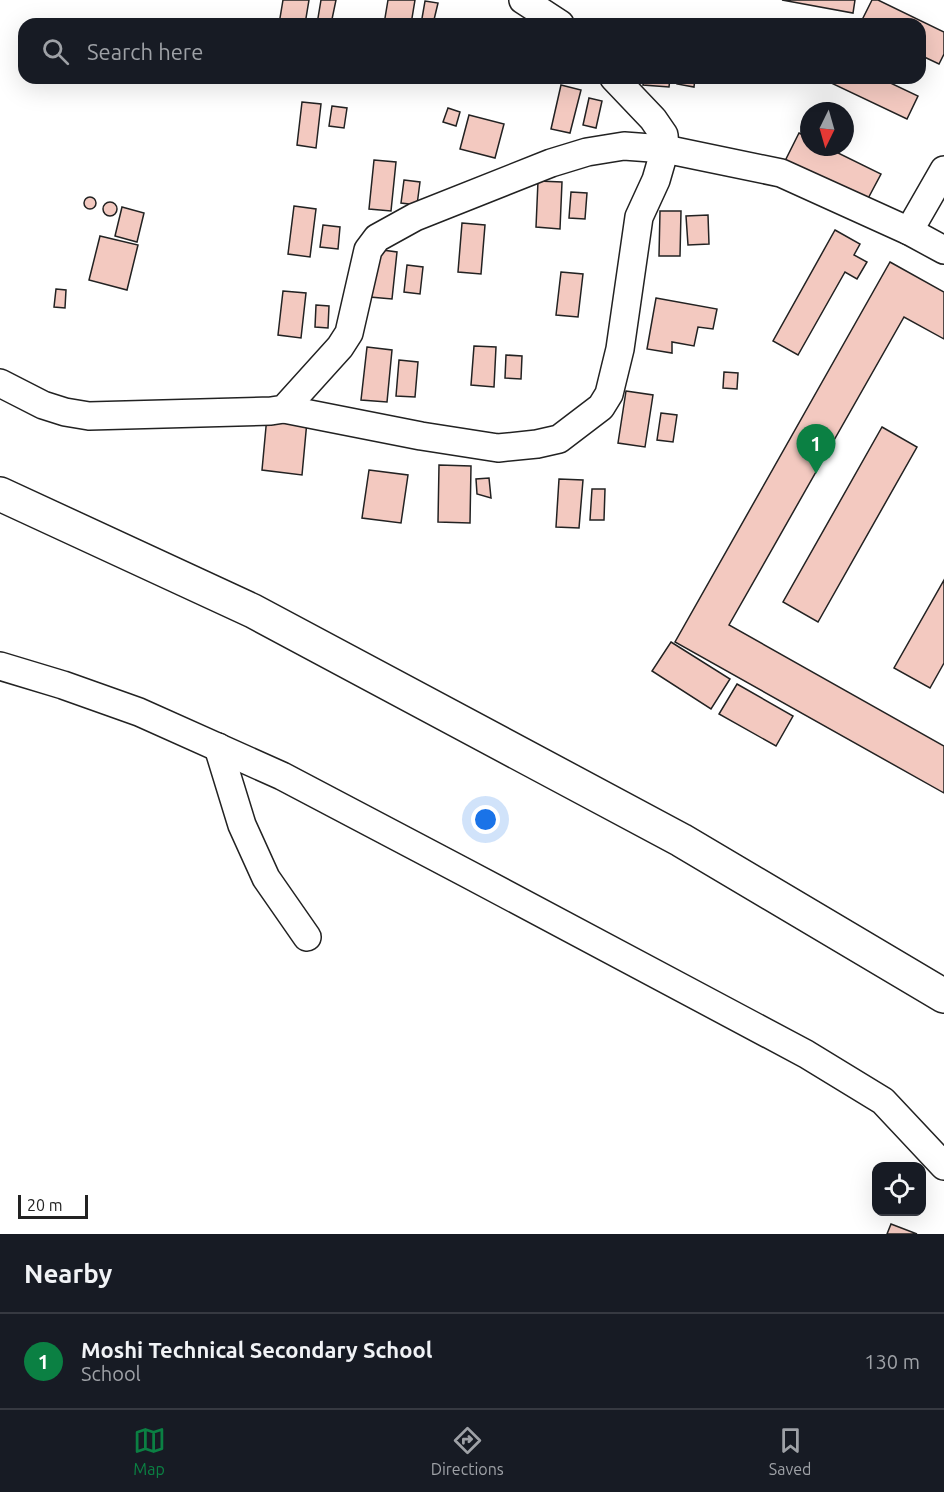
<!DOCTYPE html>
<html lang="en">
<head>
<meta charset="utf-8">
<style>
  :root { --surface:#171b24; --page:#20242c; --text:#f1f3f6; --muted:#9ea1a6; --line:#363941; --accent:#0b8043 }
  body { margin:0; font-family:Ubuntu,sans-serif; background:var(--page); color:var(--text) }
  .controls { position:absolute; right:18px; bottom:18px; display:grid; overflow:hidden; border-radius:12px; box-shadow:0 6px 24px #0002 }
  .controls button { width:54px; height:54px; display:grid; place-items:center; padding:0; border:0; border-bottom:2px solid var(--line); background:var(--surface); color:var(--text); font:30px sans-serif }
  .compass { position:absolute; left:800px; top:102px; width:54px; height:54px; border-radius:50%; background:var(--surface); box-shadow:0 6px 24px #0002; rotate:185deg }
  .scale { position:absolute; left:18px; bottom:15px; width:70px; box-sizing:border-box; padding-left:6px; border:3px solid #222; border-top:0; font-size:16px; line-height:21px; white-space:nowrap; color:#222; -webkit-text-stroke:4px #fff; paint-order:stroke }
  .you { position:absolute; left:486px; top:820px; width:21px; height:21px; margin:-15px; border:4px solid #fff; border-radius:50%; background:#1a73e8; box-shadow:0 0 0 9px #1a73e833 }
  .badge { display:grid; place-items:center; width:39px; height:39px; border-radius:50%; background:var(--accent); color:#fff; font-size:20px; font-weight:700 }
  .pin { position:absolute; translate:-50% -50px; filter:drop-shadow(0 2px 3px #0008) }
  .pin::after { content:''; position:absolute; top:32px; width:21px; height:18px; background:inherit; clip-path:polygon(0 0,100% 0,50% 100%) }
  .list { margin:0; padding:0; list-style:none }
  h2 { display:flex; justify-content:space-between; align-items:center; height:78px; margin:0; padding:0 24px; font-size:26px }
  h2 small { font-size:20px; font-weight:400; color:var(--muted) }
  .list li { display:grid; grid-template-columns:39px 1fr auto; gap:18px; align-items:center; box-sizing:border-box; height:96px; padding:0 24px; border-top:2px solid var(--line) }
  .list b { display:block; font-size:22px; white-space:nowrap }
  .list p { margin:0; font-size:20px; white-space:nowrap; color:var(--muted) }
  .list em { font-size:20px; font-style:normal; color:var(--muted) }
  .icon { flex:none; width:33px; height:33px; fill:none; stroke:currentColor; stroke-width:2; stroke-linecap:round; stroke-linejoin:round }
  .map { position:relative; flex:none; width:944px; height:1234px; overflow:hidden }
  .search { position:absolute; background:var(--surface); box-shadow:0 6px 24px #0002; left:18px; right:18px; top:18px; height:66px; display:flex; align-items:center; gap:15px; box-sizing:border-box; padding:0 21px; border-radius:18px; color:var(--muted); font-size:22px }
  .sheet { height:174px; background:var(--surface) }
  nav { display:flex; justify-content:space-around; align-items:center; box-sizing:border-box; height:84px; border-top:2px solid var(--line); background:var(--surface); font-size:16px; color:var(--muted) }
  nav a { display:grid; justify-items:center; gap:3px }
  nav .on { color:var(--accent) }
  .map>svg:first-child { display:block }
  .building { fill:#f3c9c0; stroke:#222; stroke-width:1.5 }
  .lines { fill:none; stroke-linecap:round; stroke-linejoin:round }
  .minor-casing { stroke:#222; stroke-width:30 }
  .highway-casing { stroke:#222; stroke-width:36 }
  .minor { stroke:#fff; stroke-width:27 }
  .highway { stroke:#fff; stroke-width:33 }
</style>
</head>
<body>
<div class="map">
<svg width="944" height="1234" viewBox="0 0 944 1234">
  <rect width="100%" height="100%" fill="#fff"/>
  <!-- building -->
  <g class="building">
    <path d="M283 0H309L305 24H279Z"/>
    <path d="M321 0H336L331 24H317Z"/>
    <path d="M388 0H415L411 24H384Z"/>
    <path d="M782 0H855L853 13Z"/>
    <path d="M872 0H878L944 32V54L939 64 920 55V24H860Z"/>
    <path d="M425 1 438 3 433 24H421Z"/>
    <path d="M644 78H670L669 87 643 85Z"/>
    <path d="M678 78H695L694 87 677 84Z"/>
    <path d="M831 78H880L918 96 907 119 829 82Z"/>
    <path d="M561 85 581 90 570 133 551 129Z"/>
    <path d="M589 98 602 101 596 128 583 125Z"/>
    <path d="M302 102 321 104 316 148 297 145Z"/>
    <path d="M332 106 347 108 344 128 329 126Z"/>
    <path d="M448 108 460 112 456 126 443 122Z"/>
    <path d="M469 115 504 124 495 158 460 149Z"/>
    <path d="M799 133 809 138V147H826L881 174 864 206 783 165Z"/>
    <path d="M374 160 396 162 391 211 369 209Z"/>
    <path d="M404 180 420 182 417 205 401 203Z"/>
    <path d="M538 181 562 182 560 229 536 227Z"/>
    <path d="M571 192 587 193 585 219 569 218Z"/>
    <circle cx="90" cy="203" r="6"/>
    <circle cx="110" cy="209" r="7"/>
    <path d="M294 206 316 209 310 257 288 254Z"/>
    <path d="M122 207 144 213 137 242 115 236Z"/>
    <path d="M660 211H681L680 256H659Z"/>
    <path d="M708 215 709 244 688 245 686 216Z"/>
    <path d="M462 223 485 225 481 274 458 272Z"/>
    <path d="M323 225 340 227 338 249 320 247Z"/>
    <path d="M835 230 860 244 854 255 867 262 857 279 845 272 798 355 773 341Z"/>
    <path d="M100 236 138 245 127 290 89 280Z"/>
    <path d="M375 249 397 252 392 299 370 297Z"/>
    <path d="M890 262 944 292V339L904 317 729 625 944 746V793L675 642Z"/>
    <path d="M407 265 423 267 420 294 404 292Z"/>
    <path d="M561 272 583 274 578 317 556 315Z"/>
    <path d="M56 289 66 290 65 308 54 307Z"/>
    <path d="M283 291 306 293 301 338 278 335Z"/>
    <path d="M656 298 717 309 713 329 698 327 694 346 672 342V353L647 349Z"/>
    <path d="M316 305 329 306 328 328 315 327Z"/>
    <path d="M474 346 496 347 494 387 471 385Z"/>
    <path d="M367 347 392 350 387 402 361 400Z"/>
    <path d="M506 355 522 356 521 379 505 378Z"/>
    <path d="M399 360 418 362 415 397 396 396Z"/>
    <path d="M724 372 738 373 737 389 723 388Z"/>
    <path d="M626 391 653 395 645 447 618 443Z"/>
    <path d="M661 413 677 415 673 442 657 440Z"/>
    <path d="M267 416 307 421 302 475 262 470Z"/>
    <path d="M882 427 917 447 818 622 783 602Z"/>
    <path d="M439 465 471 466 470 523 438 522Z"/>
    <path d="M369 470 408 475 401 523 362 518Z"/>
    <path d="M489 478 491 498 477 494 476 479Z"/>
    <path d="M559 479 583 480 579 528 556 527Z"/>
    <path d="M592 489H605L604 520H590Z"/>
    <path d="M944 580V663L930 688 894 668Z"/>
    <path d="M671 642 730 679 711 709 652 671Z"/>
    <path d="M737 684 793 716 776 746 719 714Z"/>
    <path d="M891 1224 917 1234H887Z"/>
  </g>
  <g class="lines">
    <!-- minor casing -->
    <g class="minor-casing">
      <g id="minor">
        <path d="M523 0 560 24"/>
        <path d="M909 231 944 170"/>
        <path d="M0 383 43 405 65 412 89 416 271 411 284 409 340 347 349 333 368 250 377 238 415 217 551 163 587 152 624 146 665 149 781 173 909 231 944 250"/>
        <path d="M284 409 421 436 498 448 537 444 559 439 601 407 609 394 620 349 639 217 656 180 665 149 664 135 653 119 614 78"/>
        <path d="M0 666 63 685 139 712 282 776 468 874 806 1054 883 1101 944 1166"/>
        <path d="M218 747 242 825 266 878 307 937"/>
      </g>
    </g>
    <!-- highway casing -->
    <g class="highway-casing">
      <path id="highway" d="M0 494 253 611 681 840 944 996"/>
    </g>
    <!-- minor -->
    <use href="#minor" class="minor"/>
    <!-- highway -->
    <use href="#highway" class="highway"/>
  </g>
</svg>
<div class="controls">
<button><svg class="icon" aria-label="locate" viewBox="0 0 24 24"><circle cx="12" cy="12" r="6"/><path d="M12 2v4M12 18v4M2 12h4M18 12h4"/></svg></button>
</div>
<svg class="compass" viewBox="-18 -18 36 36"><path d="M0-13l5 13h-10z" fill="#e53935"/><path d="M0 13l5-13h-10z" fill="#9ea1a6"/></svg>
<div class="scale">20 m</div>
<div class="you"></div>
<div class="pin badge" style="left:816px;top:474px">1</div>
<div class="search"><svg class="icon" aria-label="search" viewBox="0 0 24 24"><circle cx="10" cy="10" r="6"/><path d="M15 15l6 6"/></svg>Search here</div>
</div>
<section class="sheet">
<h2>Nearby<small></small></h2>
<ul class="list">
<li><span class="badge">1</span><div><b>Moshi Technical Secondary School</b><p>School</p></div><em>130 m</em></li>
</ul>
</section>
<nav>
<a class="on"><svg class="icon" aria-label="map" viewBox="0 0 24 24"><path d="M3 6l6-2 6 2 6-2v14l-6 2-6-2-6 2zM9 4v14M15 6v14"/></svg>Map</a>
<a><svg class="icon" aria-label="directions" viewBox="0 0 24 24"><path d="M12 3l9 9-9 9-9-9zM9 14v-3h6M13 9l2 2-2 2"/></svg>Directions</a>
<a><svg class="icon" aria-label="saved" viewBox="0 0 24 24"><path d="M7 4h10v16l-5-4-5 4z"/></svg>Saved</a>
</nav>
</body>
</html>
